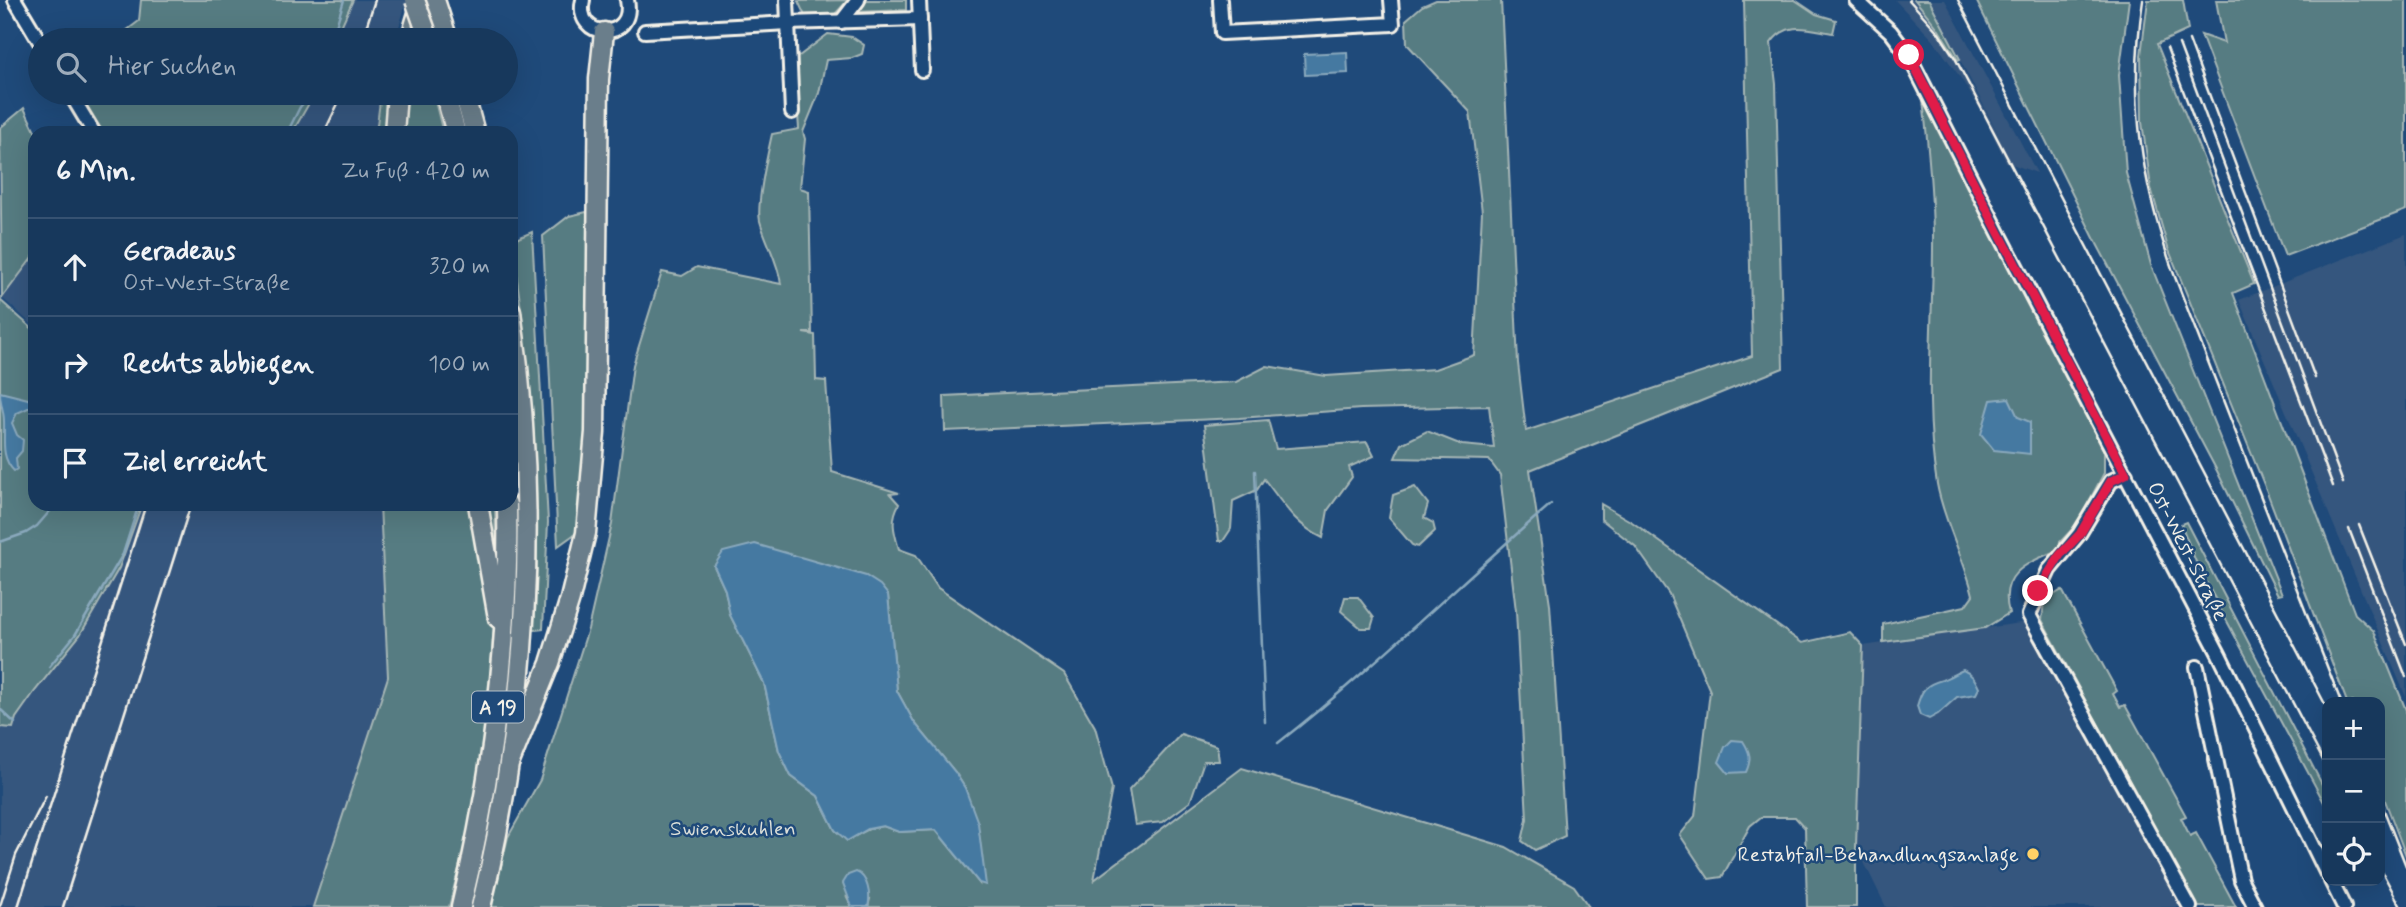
<!DOCTYPE html>
<html lang="de">
<head>
<meta charset="utf-8">
<style>
  :root { --surface:#17385c; --page:#244365; --text:#f1f3f6; --muted:#9eacbb; --line:#365272 }
  body { margin:0; font-family:Mynerve,sans-serif; background:var(--page); color:var(--text) }
  .controls { position:absolute; right:21px; bottom:21px; display:grid; overflow:hidden; border-radius:14px; box-shadow:0 7px 28px #0002 }
  .controls button { width:63px; height:63px; display:grid; place-items:center; padding:0; border:0; border-bottom:2px solid var(--line); background:var(--surface); color:var(--text); font:35px sans-serif }
  .stop { position:absolute; width:21px; height:21px; margin:-16px; border:5px solid #e11d48; border-radius:50%; background:#fff }
  .stop.end { background:#e11d48; border-color:#fff; box-shadow:0 2px 7px #0008 }
  .list { margin:0; padding:0; list-style:none }
  h2 { display:flex; justify-content:space-between; align-items:center; height:91px; margin:0; padding:0 28px; font-size:30px }
  h2 small { font-size:23px; font-weight:400; color:var(--muted) }
  .list li { display:grid; grid-template-columns:46px 1fr auto; gap:21px; align-items:center; box-sizing:border-box; height:98px; padding:0 28px; border-top:2px solid var(--line) }
  .list b { display:block; font-size:26px; white-space:nowrap }
  .list p { margin:0; font-size:23px; white-space:nowrap; color:var(--muted) }
  .list em { font-size:23px; font-style:normal; color:var(--muted) }
  .icon { flex:none; width:38px; height:38px; fill:none; stroke:currentColor; stroke-width:2; stroke-linecap:round; stroke-linejoin:round }
  .map { position:relative; flex:none; width:2406px; height:907px; overflow:hidden }
  .search { position:absolute; background:var(--surface); box-shadow:0 7px 28px #0002; left:28px; top:28px; width:490px; height:77px; display:flex; align-items:center; gap:18px; box-sizing:border-box; padding:0 24px; border-radius:38px; color:var(--muted); font-size:26px }
  .panel { position:absolute; background:var(--surface); box-shadow:0 7px 28px #0002; left:28px; top:126px; width:490px; height:385px; border-radius:21px }
  .map>svg:first-child { display:block }
  .built { fill:#35567e }
  .green { fill:#577c82; stroke:#a6b6b5; stroke-width:2; fill-rule:evenodd }
  .water { fill:#4479a1; stroke:#8aa9bd; stroke-width:2 }
  .lines { fill:none; stroke-linecap:round; stroke-linejoin:round }
  .stream { stroke:#8aa9bd; stroke-width:2.5 }
  .minor-casing { stroke:#f4f1e8; stroke-width:18 }
  .highway-casing { stroke:#f4f1e8; stroke-width:23 }
  .minor { stroke:#1f4a7a; stroke-width:12 }
  .highway { stroke:#6b7e8b; stroke-width:18 }
  .rail { stroke:#f4f1e8; stroke-width:2.5 }
  .highway-bridge-casing { stroke:#f4f1e8; stroke-width:23; stroke-linecap:butt }
  .highway-bridge { stroke:#6b7e8b; stroke-width:18 }
  .route { stroke:#e11d48; stroke-width:9 }
  .poi-dot { fill:#ffd166; stroke:#1f4a7a; stroke-width:2.5 }
  .labels { text-anchor:middle; stroke-width:5; stroke-linejoin:round; paint-order:stroke }
  .shield { fill:#1f4a7a; stroke:#b4bfc7; stroke-width:2 }
  .shield-label { font-size:19px; font-weight:bold; fill:#f4f1e8 }
  .street-label { font-size:21px; fill:#f4f1e8; stroke:#1f4a7a }
  .park-label { font-size:21px; fill:#dcdfd9; stroke:#1f4a7a }
  .poi-label { font-size:21px; fill:#f4f1e8; stroke:#1f4a7a; text-anchor:end }
</style>
</head>
<body>
<div class="map">
<svg width="2406" height="907" viewBox="0 0 2406 907">
  <rect width="100%" height="100%" fill="#1f4a7a"/>
  <filter id="ink" filterUnits="userSpaceOnUse"><feTurbulence type="fractalNoise" baseFrequency=".0143" numOctaves="2"/><feDisplacementMap in="SourceGraphic" scale="14" xChannelSelector="R" yChannelSelector="G"/><feConvolveMatrix kernelMatrix="1 2 1 2 8 2 1 2 1" color-interpolation-filters="sRGB"/></filter>
  <g filter="url(#ink)">
    <!-- built -->
    <g class="built">
      <path d="M353 0H407L395 40H335Z"/>
      <path d="M1895 0H1915L1937 27 1958 60 2001 139 1929 0H1945L2037 173 2006 162 1983 114 1960 77 1934 41Z"/>
      <path d="M315 93H381L376 133H292Z"/>
      <path d="M2406 234V697L2239 300Z"/>
      <path d="M35 254V327L2 298Z"/>
      <path d="M142 504H380L388 677 313 907H0V727L13 728 16 718 35 691 80 635 119 568Z"/>
      <path d="M2027 622 2185 907H1886L1856 846 1863 646Z"/>
    </g>
    <!-- green -->
    <g class="green">
      <path d="M141 0H353L335 40H114L139 21Z"/>
      <path d="M848 0 835 14 805 16 798 1Z"/>
      <path d="M864 0H906V10L856 12Z"/>
      <path d="M1436 0H1501L1518 363 1526 431 1752 356 1744 0H1795L1816 14 1836 20 1833 33C1809 29 1787 20 1771 43L1776 84 1783 368 1530 470 1550 604 1565 836 1535 850 1522 841 1527 819 1516 611 1500 475 1489 460 1395 458 1401 444 1427 431 1462 445 1494 448 1489 406 1361 409 1239 418 945 431 944 396 1236 382 1267 366 1326 376 1435 369 1474 355 1482 212 1470 112 1407 44 1406 20 1422 6Z"/>
      <path d="M1915 0H1929L1960 59 1958 60 1937 27Z"/>
      <path d="M1976 0H2129L2119 75 2126 173 2151 265 2282 594 2278 595 2217 471 2097 244Z"/>
      <path d="M2148 0H2183L2188 30 2157 44 2254 284 2233 293 2355 614 2374 631 2406 710V856L2380 787V702H2347L2267 492 2168 248 2151 188 2142 122 2141 55Z"/>
      <path d="M2216 0H2406V210L2285 256 2201 35 2224 43Z"/>
      <path d="M828 34 852 37 864 45 862 54 852 58 826 60 819 93 803 132 805 139 800 188 809 191 812 333H803L815 335 816 380 826 381 832 472 899 493 890 494 899 504C890 520 894 532 899 549L916 555 938 588 1064 674 1095 727 1112 789 1094 880 1242 768 1506 847 1574 886 1589 907H868L870 899 847 897 852 907H491L508 837 540 780 588 629 612 524 633 365 662 272 682 276 697 267 781 284C778 261 766 243 760 221 756 204 768 152 772 134L799 129 794 60ZM714 566 888 595 897 691 914 722 955 772 965 788 979 883 936 830 899 832 883 826 869 829 847 840 835 830 818 796 791 776 779 751 764 683 730 615 725 590Z"/>
      <path d="M76 93H315L292 133H100Z"/>
      <path d="M381 93H433L443 133H376Z"/>
      <path d="M1923 100 1936 118 2104 448V473L2077 524 2060 542 2058 550C2027 563 1998 573 2009 613L1985 628 1883 642V624L1965 606 1973 595C1964 557 1944 523 1937 484 1923 401 1934 317 1933 233 1932 189 1928 144 1923 100Z"/>
      <path d="M24 108 36 133 35 254 2 298 0 128Z"/>
      <path d="M591 211 586 421 579 531 558 546 543 236 569 216Z"/>
      <path d="M532 232 548 522 543 629 534 630C543 499 532 370 511 241Z"/>
      <path d="M0 300 35 331V504H142L119 568 80 635 35 691 16 718 13 728 0 727Z"/>
      <path d="M1268 420 1276 449 1367 442 1374 456 1349 467 1352 477 1328 510 1323 538C1295 525 1282 502 1264 479L1257 490 1233 501 1231 529 1223 541H1219L1204 425Z"/>
      <path d="M1415 487 1428 504 1424 518 1433 523 1435 531 1418 547 1412 545 1389 518 1393 495Z"/>
      <path d="M380 504H495C498 609 490 716 471 819 465 848 456 878 449 907H313L388 677Z"/>
      <path d="M1601 504 1632 522 1802 643 1850 632 1863 646 1856 846V907H1807L1805 828 1795 817H1761L1750 826 1722 877 1709 879 1680 835 1695 816 1710 691 1669 594 1635 546 1601 519Z"/>
      <path d="M2186 522 2327 794V808L2198 567 2181 524Z"/>
      <path d="M2062 590 2117 691 2113 694 2120 707 2125 705 2186 816 2181 818 2190 836 2196 833 2236 907H2197L2042 620 2044 601Z"/>
      <path d="M1345 597H1358L1374 618 1371 628H1361L1341 611Z"/>
      <path d="M1181 734 1217 746 1219 761H1204L1190 802 1163 822 1135 825 1129 790Z"/>
    </g>
    <!-- water -->
    <g class="water">
      <path d="M1347 52 1348 73 1305 75 1304 54Z"/>
      <path d="M0 392 28 399 35 405 17 413 12 423 17 435 23 440 22 451 16 458 17 469 14 471C0 457 5 439 4 421 4 411 0 403 0 392Z"/>
      <path d="M2009 398 2018 417 2030 422V454L1994 450 1981 434 1991 400Z"/>
      <path d="M755 544 866 576 880 585 888 595 897 691 914 722 955 772 965 788 978 823 986 885 979 883 936 830 899 832 883 826 868 829 847 841 835 830 818 796 791 776 779 751 764 683 730 615 725 590 714 566 723 552Z"/>
      <path d="M1963 670C1972 674 1975 679 1979 688L1976 694 1957 697 1938 714 1929 719 1920 715 1917 706C1922 689 1925 685 1942 680 1950 677 1956 673 1963 670Z"/>
      <path d="M1732 740 1743 741C1750 752 1752 759 1746 772L1728 773 1719 762 1725 747Z"/>
      <path d="M856 872C868 876 871 895 868 907H852L843 883 848 875Z"/>
    </g>
    <g class="lines">
      <!-- stream -->
      <g class="stream">
        <path d="M332 40 344 0"/>
        <path d="M271 133 273 130 276 133"/>
        <path d="M287 133 300 107 312 93"/>
        <path d="M1255 471 1265 722"/>
        <path d="M0 542 26 533 37 526 56 504"/>
        <path d="M49 667 75 635 123 554 139 504"/>
        <path d="M0 709 15 723"/>
        <path d="M1278 743C1373 669 1459 583 1551 504"/>
      </g>
      <!-- minor casing -->
      <g class="minor-casing">
        <g id="minor">
          <path d="M15 0 40 42"/>
          <path d="M583 0C573 40 636 43 627 0"/>
          <path d="M787 0 792 112"/>
          <path d="M919 0 922 70"/>
          <path d="M1220 0 1222 33 1393 24 1391 0"/>
          <path d="M1856 0 1891 32 1909 56 1999 233 2219 654 2327 874"/>
          <path d="M841 22 858 0"/>
          <path d="M645 31 788 23 920 19"/>
          <path d="M70 93 94 133"/>
          <path d="M2126 474 2111 481 2079 534 2049 570 2029 615 2190 907"/>
          <path d="M2197 667 2241 880 2255 907"/>
          <path d="M2331 881 2344 907"/>
        </g>
      </g>
      <!-- highway casing -->
      <g class="highway-casing">
        <g id="highway">
          <path d="M435 0 448 40"/>
          <path d="M410 40 421 3"/>
          <path d="M445 93 456 133"/>
          <path d="M464 93 475 133"/>
          <path d="M394 133 397 93"/>
          <path d="M478 504 498 618"/>
          <path d="M510 762 550 663 570 599 586 533 595 432 599 79 604 32"/>
          <path d="M461 907C493 774 510 641 507 504"/>
          <path d="M481 907C528 713 540 510 511 311"/>
        </g>
      </g>
      <!-- minor -->
      <use href="#minor" class="minor"/>
      <!-- highway -->
      <use href="#highway" class="highway"/>
      <!-- rail -->
      <g class="rail">
        <path d="M1909 0 1938 32 1955 58 2327 768"/>
        <path d="M1958 0 2327 708"/>
        <path d="M2143 0C2128 99 2141 184 2175 277L2341 702"/>
        <path d="M362 40 375 0"/>
        <path d="M2189 40 2315 378"/>
        <path d="M2179 44 2343 483"/>
        <path d="M2167 48 2333 486"/>
        <path d="M324 133 343 93"/>
        <path d="M2359 525 2406 644"/>
        <path d="M2349 529 2406 677"/>
        <path d="M2380 800 2406 866"/>
        <path d="M2380 868 2401 907"/>
        <path d="M0 906 16 855 46 796"/>
        <path d="M18 907 146 504"/>
        <path d="M63 907 191 504"/>
      </g>
      <!-- highway-bridge casing -->
      <g class="highway-bridge-casing">
        <path id="highway-bridge" d="M415 0 427 34"/>
      </g>
      <!-- highway-bridge -->
      <use href="#highway-bridge" class="highway-bridge"/>
    </g>
  </g>
  <g class="lines" filter="url(#ink)">
    <!-- route -->
    <path class="route" d="M1909 55 1999 233 2126 474 2111 481 2080 534 2060 555 2038 591"/>
  </g>
  <!-- markers -->
  <circle class="poi-dot" cx="2033" cy="854" r="7"/>
  <g class="labels">
    <!-- shield labels -->
    <rect class="shield" x="472" y="691.5" width="52" height="31" rx="5"/>
    <g class="shield-label">
      <text x="498" y="714">A 19</text>
    </g>
    <!-- street labels -->
    <g class="street-label">
      <text transform="translate(2188 551) rotate(63)" y="7">Ost-West-Straße</text>
    </g>
    <!-- park labels -->
    <g class="park-label">
      <text x="733" y="835">Swienskuhlen</text>
    </g>
    <!-- poi labels -->
    <g class="poi-label">
      <text x="2019" y="861">Restabfall-Behandlungsanlage</text>
    </g>
  </g>
</svg>
<div class="controls">
<button>+</button>
<button>−</button>
<button><svg class="icon" aria-label="locate" viewBox="0 0 24 24"><circle cx="12" cy="12" r="6"/><path d="M12 2v4M12 18v4M2 12h4M18 12h4"/></svg></button>
</div>
<div class="stop" style="left:1909px;top:55px"></div>
<div class="stop end" style="left:2038px;top:591px"></div>
<div class="search"><svg class="icon" aria-label="search" viewBox="0 0 24 24"><circle cx="10" cy="10" r="6"/><path d="M15 15l6 6"/></svg>Hier suchen</div>
<section class="panel">
<h2>6 Min.<small>Zu Fuß · 420 m</small></h2>
<ul class="list">
<li><svg class="icon" aria-label="ahead" viewBox="0 0 24 24"><path d="M12 20V5M6 11l6-6 6 6"/></svg><div><b>Geradeaus</b><p>Ost-West-Straße</p></div><em>320 m</em></li>
<li><svg class="icon" aria-label="right" viewBox="0 0 24 24"><path d="M7 20v-9h11M14 6l5 5-5 5"/></svg><div><b>Rechts abbiegen</b></div><em>100 m</em></li>
<li><svg class="icon" aria-label="arrive" viewBox="0 0 24 24"><path d="M6 21V4h12l-3 4 3 4H6"/></svg><div><b>Ziel erreicht</b></div></li>
</ul>
</section>
</div>
</body>
</html>
